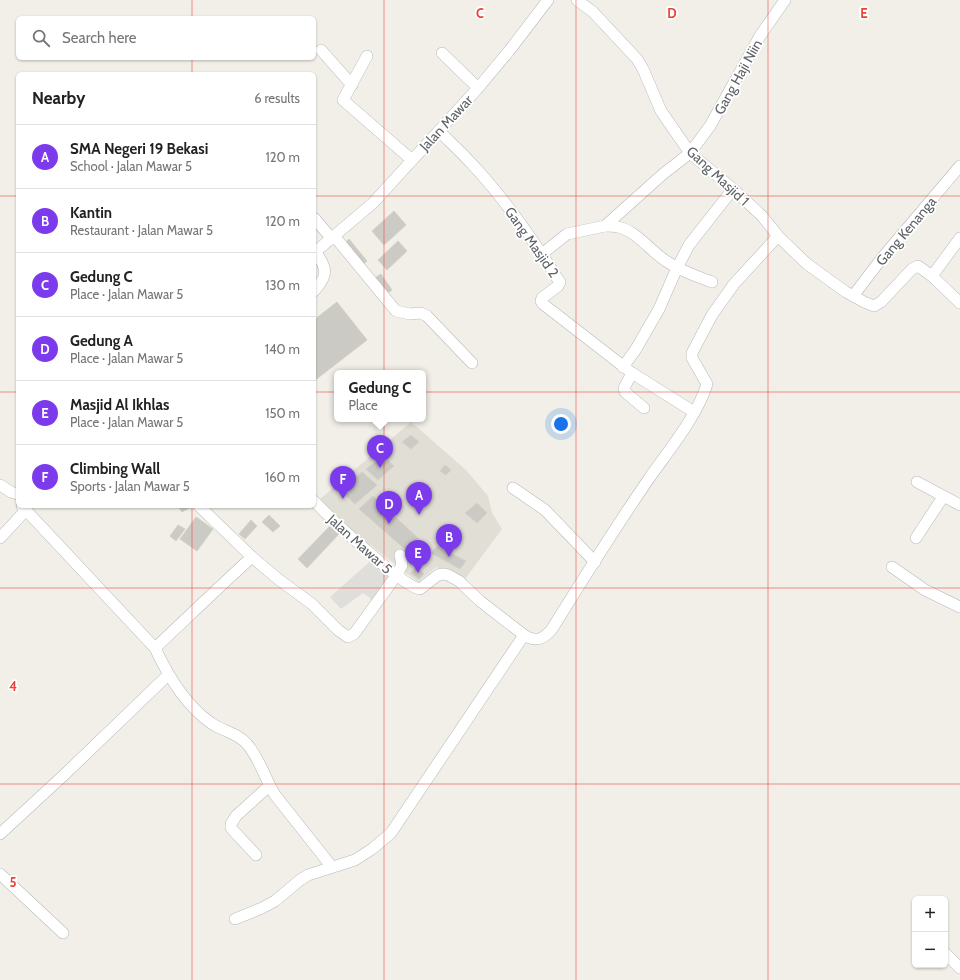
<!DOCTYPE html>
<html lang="en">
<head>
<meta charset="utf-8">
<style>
  :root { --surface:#fff; --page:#f6f6f6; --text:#222; --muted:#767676; --line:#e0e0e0; --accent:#7c3aed }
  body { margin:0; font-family:Cabin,sans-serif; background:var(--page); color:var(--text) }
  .controls { position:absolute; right:12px; bottom:12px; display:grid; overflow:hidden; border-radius:6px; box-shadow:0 1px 3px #0004 }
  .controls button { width:36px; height:36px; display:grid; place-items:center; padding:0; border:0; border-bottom:1px solid var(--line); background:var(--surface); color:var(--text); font:20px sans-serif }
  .you { position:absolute; left:561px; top:424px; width:14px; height:14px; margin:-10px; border:3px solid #fff; border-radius:50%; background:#1a73e8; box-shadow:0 0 0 6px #1a73e833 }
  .badge { display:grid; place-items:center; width:26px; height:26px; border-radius:50%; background:var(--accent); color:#fff; font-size:13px; font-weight:700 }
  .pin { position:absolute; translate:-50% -33px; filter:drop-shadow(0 1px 2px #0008) }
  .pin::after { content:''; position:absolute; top:21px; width:14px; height:12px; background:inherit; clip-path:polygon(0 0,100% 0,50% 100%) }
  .popup { position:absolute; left:334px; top:370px; width:92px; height:52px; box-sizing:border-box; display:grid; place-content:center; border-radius:6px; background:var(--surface); filter:drop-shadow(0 1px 3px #0005); font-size:13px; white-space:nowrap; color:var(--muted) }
  .popup b { font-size:15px; color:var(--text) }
  .popup::after { content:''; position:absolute; left:50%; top:100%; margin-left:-8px; border:8px solid transparent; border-top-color:var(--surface) }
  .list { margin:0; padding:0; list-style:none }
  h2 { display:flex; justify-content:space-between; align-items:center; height:52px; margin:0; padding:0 16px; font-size:17px }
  h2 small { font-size:13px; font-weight:400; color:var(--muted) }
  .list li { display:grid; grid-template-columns:26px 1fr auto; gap:12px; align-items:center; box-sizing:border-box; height:64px; padding:0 16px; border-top:1px solid var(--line) }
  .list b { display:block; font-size:15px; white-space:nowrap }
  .list p { margin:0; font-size:13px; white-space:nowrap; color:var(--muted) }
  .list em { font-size:13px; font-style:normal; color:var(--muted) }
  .icon { flex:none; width:22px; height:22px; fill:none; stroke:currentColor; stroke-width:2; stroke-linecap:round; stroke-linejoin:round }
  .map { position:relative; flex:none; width:960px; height:980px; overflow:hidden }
  .search { position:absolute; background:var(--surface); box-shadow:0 1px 3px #0004; left:16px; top:16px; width:300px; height:44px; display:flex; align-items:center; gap:10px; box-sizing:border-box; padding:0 14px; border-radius:6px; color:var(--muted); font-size:15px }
  .panel { position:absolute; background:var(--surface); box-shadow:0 1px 3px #0004; left:16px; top:72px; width:300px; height:436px; border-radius:6px }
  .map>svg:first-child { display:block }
  .industrial { fill:#e0deda }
  .education { fill:#e1ded6 }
  .building { fill:#cccac5; stroke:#d6d1c6 }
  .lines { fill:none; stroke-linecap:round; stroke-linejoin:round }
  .minor-casing { stroke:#b5b8bc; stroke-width:12 }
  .minor { stroke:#fff; stroke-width:11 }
  .grid { fill:none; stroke:#ea4335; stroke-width:1; stroke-opacity:0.55 }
  .labels { text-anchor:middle; stroke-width:3.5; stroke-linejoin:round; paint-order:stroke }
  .street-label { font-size:14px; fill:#5f6368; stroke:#fff }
  .grid-label { font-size:13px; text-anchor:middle; font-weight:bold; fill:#ea4335; stroke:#fff; stroke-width:3.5; stroke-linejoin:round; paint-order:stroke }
</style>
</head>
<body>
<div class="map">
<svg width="960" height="980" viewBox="0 0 960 980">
  <rect width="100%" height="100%" fill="#f1efe8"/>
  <!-- industrial -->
  <path class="industrial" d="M374 558 393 573 374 604 369 597 363 593 341 609 330 597Z"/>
  <!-- education -->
  <path class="education" d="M411 422 466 470 488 496 492 513 502 529 465 579 436 567 418 582 355 533 320 499Z"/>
  <!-- building -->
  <g class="building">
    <path d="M394 211 406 225 384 245 372 231Z"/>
    <path d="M349 239 367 261 362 265 344 244Z"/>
    <path d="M398 241 407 251 387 270 378 260Z"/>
    <path d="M381 274 392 290 385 295 373 279Z"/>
    <path d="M337 302 367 340 314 381V320Z"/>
    <path d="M411 435 419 442 411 449 402 442Z"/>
    <path d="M383 456 394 466 378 480 366 469Z"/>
    <path d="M445 465 451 470 446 475 440 471Z"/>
    <path d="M362 472 377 485 355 504 340 490Z"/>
    <path d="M373 496 419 539 406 550 359 509Z"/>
    <path d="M477 503 487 513 477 523 465 513Z"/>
    <path d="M178 506H191V507L182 512Z"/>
    <path d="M269 515 280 526 273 532 262 522Z"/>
    <path d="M196 517 213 529 197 551 180 539Z"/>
    <path d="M251 520 257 526 245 539 239 534Z"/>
    <path d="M178 525 185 529 176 541 170 536Z"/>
    <path d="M330 526 339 534 307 568 298 559Z"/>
    <path d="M437 546 466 561 460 569 431 553Z"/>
    <path d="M416 567 424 574 419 579 411 573Z"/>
  </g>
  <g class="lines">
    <!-- minor casing -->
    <g class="minor-casing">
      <g id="minor">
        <path d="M577 0 593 12 637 59 643 69 661 111 690 153 733 189 762 216 778 236 807 264 846 292 864 302 874 306 881 302 912 269 918 266 932 276 960 303"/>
        <path d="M321 50 352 85"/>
        <path d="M442 53 478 88"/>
        <path d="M367 56 343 100 412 160"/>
        <path d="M439 131C450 142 461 152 471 163 504 198 532 238 557 278L560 282 558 286 542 298 541 301 543 304 632 373 694 412"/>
        <path d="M315 219 332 239"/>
        <path d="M605 226C609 226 614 226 618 227 637 231 650 251 666 261 680 271 696 276 712 282"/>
        <path d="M335 237 396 311 410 314 421 313 427 316 472 363"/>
        <path d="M314 253 373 203 478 88 509 51 548 0"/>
        <path d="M542 254 567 234 605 226 663 174 690 153 710 126 760 36 785 0"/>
        <path d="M932 276 960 238"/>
        <path d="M314 291C329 274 327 270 316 252"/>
        <path d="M853 296 882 258 960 166"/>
        <path d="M623 367 636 349 659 309 677 268 689 245 733 189"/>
        <path d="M632 373 624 388 625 392 644 408"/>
        <path d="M917 482 960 505"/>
        <path d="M0 485 11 492 18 494"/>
        <path d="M513 488 545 510 595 562"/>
        <path d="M314 501C329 517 403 587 420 589L438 575 443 574 448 575 459 581 480 601 524 635"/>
        <path d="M22 506 155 648C168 676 185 705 211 723 222 731 238 733 247 744 260 759 265 779 275 795L332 867"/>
        <path d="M199 506 252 557 278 579 312 604 338 630 348 637 354 634 396 576 402 565 400 555"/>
        <path d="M0 538 26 510"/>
        <path d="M916 538 943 497"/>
        <path d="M892 567 925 590 960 607"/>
        <path d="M155 648C187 618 219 587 252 557"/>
        <path d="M0 834 64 775 168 675"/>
        <path d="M256 855 231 828V824L236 816 269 786"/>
        <path d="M0 874 63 933"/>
        <path d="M235 919 262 908 275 901 300 880 308 875 355 860 372 849 391 833 524 635C536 643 544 639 552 629 583 579 615 528 648 480 668 451 697 417 707 384L692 358V353L712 315 734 284 778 236"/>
        <path d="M945 953 960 968"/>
      </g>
    </g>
    <!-- minor -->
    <use href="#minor" class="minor"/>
  </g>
  <!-- grid -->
  <path class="grid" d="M192 0V18M384 0V980M576 0V980M768 0V980M192 58V74M0 196H18M314 196H960M0 392H18M314 392H960M192 506V980M0 588H960M0 784H960"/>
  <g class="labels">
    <!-- street labels -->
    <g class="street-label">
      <text transform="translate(738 77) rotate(-61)" y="5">Gang Haji Niin</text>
      <text transform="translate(446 123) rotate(-47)" y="5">Jalan Mawar</text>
      <text transform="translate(718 176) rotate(43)" y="5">Gang Masjid 1</text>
      <text transform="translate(906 231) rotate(-50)" y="5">Gang Kenanga</text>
      <text transform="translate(532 242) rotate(55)" y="5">Gang Masjid 2</text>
      <text transform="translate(360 544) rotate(42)" y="5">Jalan Mawar 5</text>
    </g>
  </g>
  <g class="grid-label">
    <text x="480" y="18">C</text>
    <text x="672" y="18">D</text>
    <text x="864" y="18">E</text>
    <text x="13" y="691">4</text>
    <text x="13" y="887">5</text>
  </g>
</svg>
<div class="controls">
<button>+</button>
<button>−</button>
</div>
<div class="you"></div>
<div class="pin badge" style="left:419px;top:515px">A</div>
<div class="pin badge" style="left:449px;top:557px">B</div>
<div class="pin badge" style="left:380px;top:468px">C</div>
<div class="popup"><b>Gedung C</b>Place</div>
<div class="pin badge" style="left:389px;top:524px">D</div>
<div class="pin badge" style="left:418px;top:573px">E</div>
<div class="pin badge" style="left:343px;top:499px">F</div>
<div class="search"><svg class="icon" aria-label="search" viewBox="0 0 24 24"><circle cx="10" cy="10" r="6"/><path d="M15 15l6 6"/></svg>Search here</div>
<section class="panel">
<h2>Nearby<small>6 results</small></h2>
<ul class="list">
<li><span class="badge">A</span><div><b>SMA Negeri 19 Bekasi</b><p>School · Jalan Mawar 5</p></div><em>120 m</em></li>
<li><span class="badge">B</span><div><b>Kantin</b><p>Restaurant · Jalan Mawar 5</p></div><em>120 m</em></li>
<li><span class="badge">C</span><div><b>Gedung C</b><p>Place · Jalan Mawar 5</p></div><em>130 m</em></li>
<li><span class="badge">D</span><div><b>Gedung A</b><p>Place · Jalan Mawar 5</p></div><em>140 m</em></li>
<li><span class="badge">E</span><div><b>Masjid Al Ikhlas</b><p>Place · Jalan Mawar 5</p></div><em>150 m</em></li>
<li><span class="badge">F</span><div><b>Climbing Wall</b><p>Sports · Jalan Mawar 5</p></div><em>160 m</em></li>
</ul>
</section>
</div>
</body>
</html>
